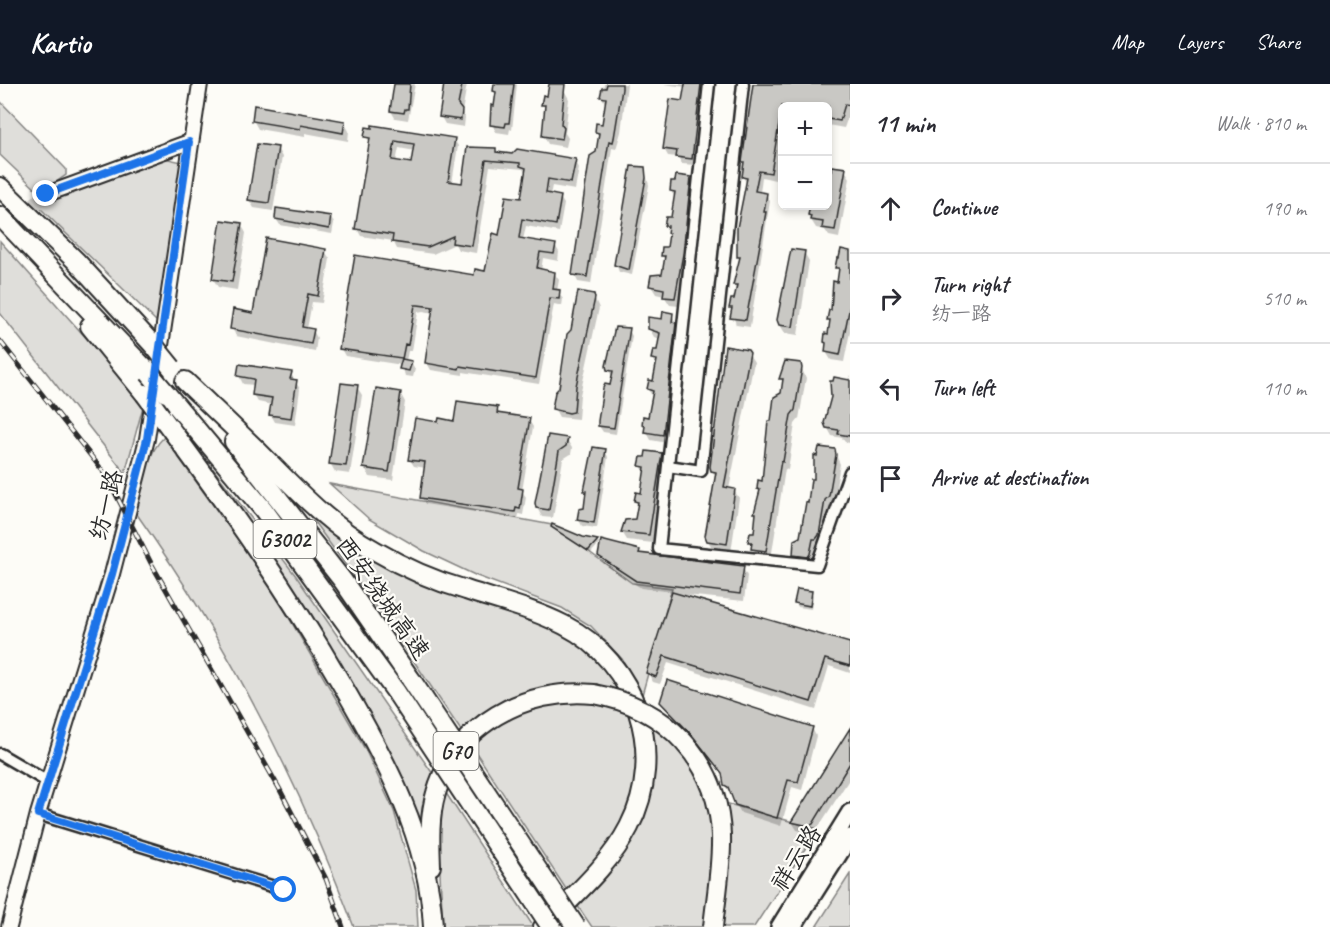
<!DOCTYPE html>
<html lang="en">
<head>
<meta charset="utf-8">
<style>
  :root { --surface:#fff; --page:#f2f2f3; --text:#2b2b33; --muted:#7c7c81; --line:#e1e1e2; --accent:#111827 }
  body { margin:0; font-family:Caveat,"LXGW WenKai TC",sans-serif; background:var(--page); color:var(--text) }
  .controls { position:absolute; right:18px; top:18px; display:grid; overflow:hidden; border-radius:9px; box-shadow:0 3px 9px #0003 }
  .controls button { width:54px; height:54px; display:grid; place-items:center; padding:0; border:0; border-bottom:2px solid var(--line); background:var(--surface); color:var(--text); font:30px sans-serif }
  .stop { position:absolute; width:18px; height:18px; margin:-14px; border:4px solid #1a73e8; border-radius:50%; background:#fff }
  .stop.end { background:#1a73e8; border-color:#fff; box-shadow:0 2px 6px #0008 }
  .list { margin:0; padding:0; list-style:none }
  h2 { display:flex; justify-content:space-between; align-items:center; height:78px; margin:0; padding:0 24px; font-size:26px }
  h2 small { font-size:20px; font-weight:400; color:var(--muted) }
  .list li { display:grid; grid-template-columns:39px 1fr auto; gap:18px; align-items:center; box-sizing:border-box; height:90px; padding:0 24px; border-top:2px solid var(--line) }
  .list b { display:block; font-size:22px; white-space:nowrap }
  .list p { margin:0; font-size:20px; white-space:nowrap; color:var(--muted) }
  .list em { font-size:20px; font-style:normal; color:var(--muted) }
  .icon { flex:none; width:33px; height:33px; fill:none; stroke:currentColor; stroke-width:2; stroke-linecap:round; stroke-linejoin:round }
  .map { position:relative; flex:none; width:850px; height:843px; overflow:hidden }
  header { display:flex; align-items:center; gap:36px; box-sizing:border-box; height:84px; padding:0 30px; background:var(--accent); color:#fff }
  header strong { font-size:28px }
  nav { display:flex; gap:33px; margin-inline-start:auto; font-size:21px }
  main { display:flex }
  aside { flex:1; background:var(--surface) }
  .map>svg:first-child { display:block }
  .green { fill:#dfdeda; stroke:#858482; stroke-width:1.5 }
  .shadow { fill:#0003; fill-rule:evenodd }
  .building { fill:#c9c8c4; stroke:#2b2b2b; stroke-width:1.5; fill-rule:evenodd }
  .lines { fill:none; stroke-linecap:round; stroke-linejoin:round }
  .secondary-tunnel { stroke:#d3d2ce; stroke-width:14; stroke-dasharray:14 7; stroke-linecap:butt }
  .street-casing { stroke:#2b2b2b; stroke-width:15 }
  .secondary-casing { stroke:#2b2b2b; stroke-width:18 }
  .primary-casing { stroke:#2b2b2b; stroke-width:20 }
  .highway-casing { stroke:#2b2b2b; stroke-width:22 }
  .street { stroke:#fdfcf7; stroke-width:10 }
  .secondary { stroke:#fdfcf7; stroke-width:14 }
  .primary { stroke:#fdfcf7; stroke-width:15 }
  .highway { stroke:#fdfcf7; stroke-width:18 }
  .rail-casing { stroke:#2b2b2b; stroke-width:5 }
  .rail { stroke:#fdfcf7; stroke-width:3; stroke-dasharray:9; stroke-linecap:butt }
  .highway-bridge-casing { stroke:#2b2b2b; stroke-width:22; stroke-linecap:butt }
  .highway-bridge { stroke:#fdfcf7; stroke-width:18 }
  .route { stroke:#1a73e8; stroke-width:8 }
  .labels { text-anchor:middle; stroke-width:4.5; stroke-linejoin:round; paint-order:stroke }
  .shield { fill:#fdfcf7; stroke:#6a6a68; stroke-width:1.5 }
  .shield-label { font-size:22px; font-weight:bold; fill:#2b2b2b }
  .street-label { font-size:24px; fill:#2b2b2b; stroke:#fdfcf7 }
</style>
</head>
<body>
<header>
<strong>Kartio</strong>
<nav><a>Map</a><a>Layers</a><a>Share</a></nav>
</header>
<main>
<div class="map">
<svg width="850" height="843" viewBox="0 0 850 843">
  <rect width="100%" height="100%" fill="#fdfcf7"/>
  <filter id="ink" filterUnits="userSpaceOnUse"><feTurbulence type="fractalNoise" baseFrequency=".0167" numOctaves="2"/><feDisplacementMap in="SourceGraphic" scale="12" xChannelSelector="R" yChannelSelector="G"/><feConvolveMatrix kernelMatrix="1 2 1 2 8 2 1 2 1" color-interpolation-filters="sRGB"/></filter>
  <g filter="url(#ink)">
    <!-- green -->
    <g class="green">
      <path d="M0 17 66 85V91L40 109 0 71Z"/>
      <path d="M164 74 182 78 158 239 38 122 45 115Z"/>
      <path d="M0 157 144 319 125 389 0 229Z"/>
      <path d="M164 353 269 499 365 665 394 727 416 806 418 843H354C298 696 227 557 136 429 142 405 145 371 164 353Z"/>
      <path d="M204 373 296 492 433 690 425 719 423 746 200 375Z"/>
      <path d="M330 400 552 441 632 499 672 504 642 611 622 575 591 542 562 524 477 492 424 467 369 435Z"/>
      <path d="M314 429 340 450 542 537 594 570 624 610 591 603 464 651 388 539 309 431Z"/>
      <path d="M572 613 630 625C633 641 639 659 639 675 637 731 603 768 568 808L471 661 503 631Z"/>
      <path d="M651 635 699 685 715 742 708 843H592L577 821C634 760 665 724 651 635Z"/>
      <path d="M444 706 533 842 532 843H443C441 797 435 752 444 706Z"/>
      <path d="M725 719 818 745 754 843H720Z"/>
      <path d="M850 790V843H816Z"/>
    </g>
    <!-- shadow -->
    <g class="shadow">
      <path d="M395 0H415L408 36 395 34 391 27Z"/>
      <path d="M442 0H467L462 28 465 34 464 43 445 40 441 33 445 6Z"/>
      <path d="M495 0H517L512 46 510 45 509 50 496 48 492 40 497 12Z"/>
      <path d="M604 0H627L621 48 616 65 612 64 591 200 578 198 574 190 597 69 600 54 596 48 603 42 606 21 602 13Z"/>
      <path d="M663 0H706L695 81 682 80 678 73 668 72 664 65 684 18 686 3Z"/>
      <path d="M755 0H850V27L844 44 828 41V22H782V49L775 96 762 93 760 109 766 110 770 117 750 243 736 241 731 224 736 217 737 205 735 201 741 176 739 172 747 100 743 93 744 78Z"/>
      <path d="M564 6 569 15 565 49 568 54 566 63 548 60 543 51 546 26 543 20Z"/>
      <path d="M253 36 344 38 349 47 348 57 305 49V53L258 45Z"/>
      <path d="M366 52 454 55 458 62 452 99 463 101 468 64 575 76 579 84 575 106 552 102 550 111 560 113 564 120 559 148 526 142 523 156 555 161 559 168 558 177 543 174 541 187 554 189 559 196 557 207 563 215 562 222 554 220 539 300 463 288V291L431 286 427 279 434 229 423 227 418 228 412 267H408L406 277 411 278 415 285 413 293 405 292 402 281 345 272 341 265 356 172 476 192 487 189 500 152 522 116 525 89 523 85 490 82 476 169 458 166 455 160 433 170 397 165 393 157 361 152 357 145 371 61ZM399 64 415 67 412 81 396 78Z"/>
      <path d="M277 64 282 73 273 127 254 124 249 116Z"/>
      <path d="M632 83 644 84 649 101 632 191 619 188 615 177Z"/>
      <path d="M845 86 850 94 839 154 829 152 825 146 816 144 811 136 812 122H828V88Z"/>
      <path d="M691 94 695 103 687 179 679 222 670 221 664 212 656 210 651 202 663 191 665 177 662 171 669 165 670 153 666 141 672 135 675 114 671 107Z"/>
      <path d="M330 133 334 139 332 150 280 141 276 135Z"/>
      <path d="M241 140 246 149 237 206 218 203 213 195Z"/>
      <path d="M325 167 330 175 322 219 312 218 307 245 313 246 317 254 315 268 236 252 232 244 255 230Z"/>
      <path d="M804 168 809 177 798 251 785 249 780 241Z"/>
      <path d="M850 168V248L844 278 831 276 826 268 835 199 838 200 840 189 837 184Z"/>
      <path d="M593 211 599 224 580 311 578 335 559 333 554 324Z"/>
      <path d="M672 230 680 249 667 359 651 356 643 341 650 335 653 314 648 305 654 299 657 283 652 275 658 268 661 255 654 253 649 244Z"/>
      <path d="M629 246 632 252 616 350 603 348 599 342 612 302V292L608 285Z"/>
      <path d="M747 267 754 278 729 405 734 406 739 414 731 468 713 465 708 457 717 394 712 387Z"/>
      <path d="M800 281 806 294 799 335 795 340 788 386 785 385 771 475 758 473 750 458 755 451 756 429 761 410 758 405 763 398 772 339 782 310 784 300 781 295Z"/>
      <path d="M291 290 300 305 295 341 275 338 271 331 272 321 258 318 253 311 255 301 243 300 239 292Z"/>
      <path d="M850 291V359L845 358 842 354 832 352 827 343Z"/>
      <path d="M357 303 362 311 350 390 335 388 330 379Z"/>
      <path d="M400 309 405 318 393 396 370 393 365 384Z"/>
      <path d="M497 325 501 331 529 336 533 343 522 407 526 413 523 431 519 430 518 435 425 420 422 413 426 384 414 382 410 376 439 340 455 338Z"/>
      <path d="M549 353 567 356 572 364 571 370 563 375 553 434 542 433 537 424Z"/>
      <path d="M605 366 608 373 597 444 582 442 579 436Z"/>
      <path d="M834 367 840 380 833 421 829 425 823 460 821 463H817L812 481 800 479 795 470 815 397Z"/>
      <path d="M661 371 666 379 653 459 627 456 622 448 637 437 639 423 635 417 642 411 645 390 641 381Z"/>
      <path d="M553 443 583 455 597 457 599 460 591 469Z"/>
      <path d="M639 467 641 471 743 484 747 492 744 517 675 510 850 562V589L829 582 816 626 668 579 660 600 653 598 648 589 673 508 641 504 604 480 600 472Z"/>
      <path d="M811 509 813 512 811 525 798 523 796 519Z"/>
      <path d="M662 618 812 644 816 652 802 706 792 703 781 742 741 729 725 701 724 692Z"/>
      <path d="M850 647V694L814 750 797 746 792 738Z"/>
    </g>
    <!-- building -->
    <g class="building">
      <path d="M394 0H410L408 25H405L404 29 390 27Z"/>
      <path d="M444 0 462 1 458 21 462 26 461 36 439 33Z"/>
      <path d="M494 0H514L509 39H506L505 43 490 41 491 21 494 22 496 8 493 7Z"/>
      <path d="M549 0H565L561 40 564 44 562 55 542 52 545 21H541L543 11 547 12Z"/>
      <path d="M607 0H622V5L614 54 613 58 609 57 587 193 572 191 590 72 596 68 599 49 595 48 596 39 602 40 606 14 600 13 602 4H606Z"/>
      <path d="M685 0H701L692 75 676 73 677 67 663 65 670 15 682 17Z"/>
      <path d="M753 0H850V21L845 20 840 37 828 35V22H782L771 89 759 87 755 107 767 109 764 128H766L746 236 730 234 732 224H729L731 215H734L737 201H733L740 173H737V144L747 94 742 93 744 78H742Z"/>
      <path d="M254 21 345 37 343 49 301 41 300 45 252 37Z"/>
      <path d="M372 41 455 54 448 97 462 99 467 63 496 64V68L512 70 517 65 576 75 571 99 548 95 546 109 561 112 556 141 522 135 519 154 556 160 554 170 540 168 537 184 555 188 553 205 560 206 559 215 550 214 536 294 460 282 459 285 425 279 433 223 418 221H415L408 261 405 260 402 275 412 277 409 287 399 285 402 274 339 265 355 171 474 191 475 185 485 187 493 149 499 151 506 112 521 114 526 84 520 82V79L486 76 472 162 452 159 453 152 428 163 392 158 393 151 355 145 370 54 364 53 366 43 372 44ZM395 57 414 60 411 79 392 76Z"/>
      <path d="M257 60 278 63 269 119 248 116Z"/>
      <path d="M631 82 645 83 646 94 629 186 614 181Z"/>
      <path d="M832 82 846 84 835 146 822 144 823 138 810 136 811 132 808 131 810 122H828V87H831Z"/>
      <path d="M676 91 691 93 683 170 675 214 663 213 664 205 649 202 651 191 662 190 665 172H661L662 163H667L669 150 667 149 668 142H664L666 133H671L675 108 670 107 671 97H675Z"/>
      <path d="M276 124 331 132 329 145 275 135Z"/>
      <path d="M221 136 242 139 232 198 212 195Z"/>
      <path d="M266 154 326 165 318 212 308 210 302 243 314 245 311 260 230 245 233 225 253 229Z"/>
      <path d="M791 165 805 167 793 243 779 241 777 236Z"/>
      <path d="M841 165 850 167V222L840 271 825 268 826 259 824 258 825 249 828 250 830 236H827L829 226H831L833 197 837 198 839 184H835L837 174H839Z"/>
      <path d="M578 207 594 210 595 214 576 302 574 328 569 329 552 325 555 308 559 304 567 250 571 246Z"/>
      <path d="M663 227 673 229 672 238 676 239 663 351 644 348 645 342 642 341 643 332 648 333 653 307 647 305 649 296 653 297 657 276 651 275 653 266H657L660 249 648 245V233L662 235Z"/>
      <path d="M615 243 630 244 614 344 598 342V337L603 304 605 300 610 301 613 287 607 286 606 282Z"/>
      <path d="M725 262 748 266 750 269 724 403 735 405 727 460 707 457 705 452 716 388 711 387 710 383Z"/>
      <path d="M785 277 801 279 802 284 795 326 791 331 783 378 781 377 766 467 751 465 752 458H748L750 449H754L756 429H754L760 406 757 405 758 396 762 397 768 337H771L774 313 781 309 783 295H779Z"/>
      <path d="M239 280 292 288 290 295 297 296 291 334 269 331 272 314 252 311 254 295 237 292Z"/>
      <path d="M834 293 850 296V352L838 350 839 346 826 344 824 339 831 313 830 297H833Z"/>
      <path d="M341 299 358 301 346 382 329 380Z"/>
      <path d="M376 304 401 308 389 388 363 384Z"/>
      <path d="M457 317 498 323 497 329 530 334 518 404 523 405 520 425 516 424 515 428 420 414 425 378 408 376 415 334 438 338 439 334 454 337Z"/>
      <path d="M548 351 568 354 566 362 559 367 549 426 536 424 535 419Z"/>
      <path d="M593 363 606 365 594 439 577 436 579 425 584 424 586 407H584Z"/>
      <path d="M819 363 835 365 836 371 829 412 825 416 819 451 816 455H813L810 470 808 473 793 471 794 456 800 453 806 418 808 419 811 395H814V371L817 372Z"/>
      <path d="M646 367 662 369 649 451 621 448 625 436 635 435 638 418 634 417 636 408 641 409 645 383 639 382 641 373H645Z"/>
      <path d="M552 440 583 453 598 456 588 467 551 443Z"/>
      <path d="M601 456 640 466 639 469 744 482 740 510 636 497 598 472Z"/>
      <path d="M797 505 812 507 810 522 794 519Z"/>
      <path d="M672 508 850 559V582L825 575 811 618 664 572 656 593 646 589Z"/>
      <path d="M667 596 813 643 798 698 788 696 777 734 735 721 728 703 724 701 722 689 692 651 660 618Z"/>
      <path d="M850 644V679L813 740 809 742 791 738Z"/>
    </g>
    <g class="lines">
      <!-- secondary-tunnel -->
      <path class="secondary-tunnel" d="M0 148 47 110"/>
      <!-- street casing -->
      <g class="street-casing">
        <g id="street">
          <path d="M709 0 659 465 817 481 850 388"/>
          <path d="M668 382 701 387 743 0"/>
          <path d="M0 670 48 698"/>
          <path d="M38 730 284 806"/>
        </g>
      </g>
      <!-- secondary casing -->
      <g class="secondary-casing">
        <g id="secondary">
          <path d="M47 110 189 58"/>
          <path d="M9 843 38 730 112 490 147 355 200 0"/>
        </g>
      </g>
      <!-- primary casing -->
      <g class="primary-casing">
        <g id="primary">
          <path d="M779 843 850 728"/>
          <path d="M793 843 850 753"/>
        </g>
      </g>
      <!-- highway casing -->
      <g class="highway-casing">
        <g id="highway">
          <path d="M0 103 77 178 155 263"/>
          <path d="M0 132 149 289"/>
          <path d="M90 242 145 310"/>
          <path d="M185 297C209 320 233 343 257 366 294 403 328 441 374 466 403 483 434 497 466 506 499 517 533 525 564 541 637 578 667 670 629 743 609 782 573 812 543 843"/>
          <path d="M166 309 263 425 396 608"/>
          <path d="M161 332C225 418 287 505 341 599 385 674 429 755 433 843"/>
          <path d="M234 358 343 497 412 597"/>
          <path d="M431 782C430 758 429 732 436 709 455 641 526 603 594 610"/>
        </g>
      </g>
      <!-- street -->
      <use href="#street" class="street"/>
      <!-- secondary -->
      <use href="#secondary" class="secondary"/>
      <!-- primary -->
      <use href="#primary" class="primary"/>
      <!-- highway -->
      <use href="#highway" class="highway"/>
      <!-- rail casing -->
      <g class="rail-casing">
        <path id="rail" d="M0 257 106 391 151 479 279 704 326 795 343 843"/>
      </g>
      <!-- rail -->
      <use href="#rail" class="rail"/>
      <!-- highway-bridge casing -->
      <g class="highway-bridge-casing">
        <g id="highway-bridge">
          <path d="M155 263 172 284"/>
          <path d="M149 289 166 309"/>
          <path d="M145 310 161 332"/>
          <path d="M412 597 576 843"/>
          <path d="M396 608 551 843"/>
          <path d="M594 610C666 623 718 677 721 751 722 782 716 813 713 843"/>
        </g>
      </g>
      <!-- highway-bridge -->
      <use href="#highway-bridge" class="highway-bridge"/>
    </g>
  </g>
  <g class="lines" filter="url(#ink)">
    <!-- route -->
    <path class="route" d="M46 110 189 58 147 355 112 490 38 730 284 806"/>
  </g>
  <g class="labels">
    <!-- shield labels -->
    <g class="shield">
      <rect x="253.5" y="436" width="63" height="38" rx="4.5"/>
      <rect x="433.5" y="648" width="45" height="38" rx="4.5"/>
    </g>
    <g class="shield-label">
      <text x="285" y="463">G3002</text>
      <text x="456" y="675">G70</text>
    </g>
    <!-- street labels -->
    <g class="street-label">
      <text transform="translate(106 421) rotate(-76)" y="8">纺一路</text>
      <text transform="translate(383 514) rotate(55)" y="8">西安绕城高速</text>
      <text transform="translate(796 774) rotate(-58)" y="8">祥云路</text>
    </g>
  </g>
</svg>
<div class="controls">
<button>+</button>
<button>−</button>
</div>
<div class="stop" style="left:284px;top:806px"></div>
<div class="stop end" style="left:46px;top:110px"></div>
</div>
<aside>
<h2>11 min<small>Walk · 810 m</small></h2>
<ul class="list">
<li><svg class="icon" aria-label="ahead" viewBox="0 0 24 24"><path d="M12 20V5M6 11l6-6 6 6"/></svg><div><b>Continue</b></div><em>190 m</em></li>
<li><svg class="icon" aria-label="right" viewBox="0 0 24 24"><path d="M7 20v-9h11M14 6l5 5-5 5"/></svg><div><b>Turn right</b><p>纺一路</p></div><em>510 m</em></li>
<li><svg class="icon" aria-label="left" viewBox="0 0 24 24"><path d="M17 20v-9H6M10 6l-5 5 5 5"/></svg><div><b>Turn left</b></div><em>110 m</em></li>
<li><svg class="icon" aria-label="arrive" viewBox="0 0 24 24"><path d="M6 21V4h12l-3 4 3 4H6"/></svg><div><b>Arrive at destination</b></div></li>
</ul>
</aside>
</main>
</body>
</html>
